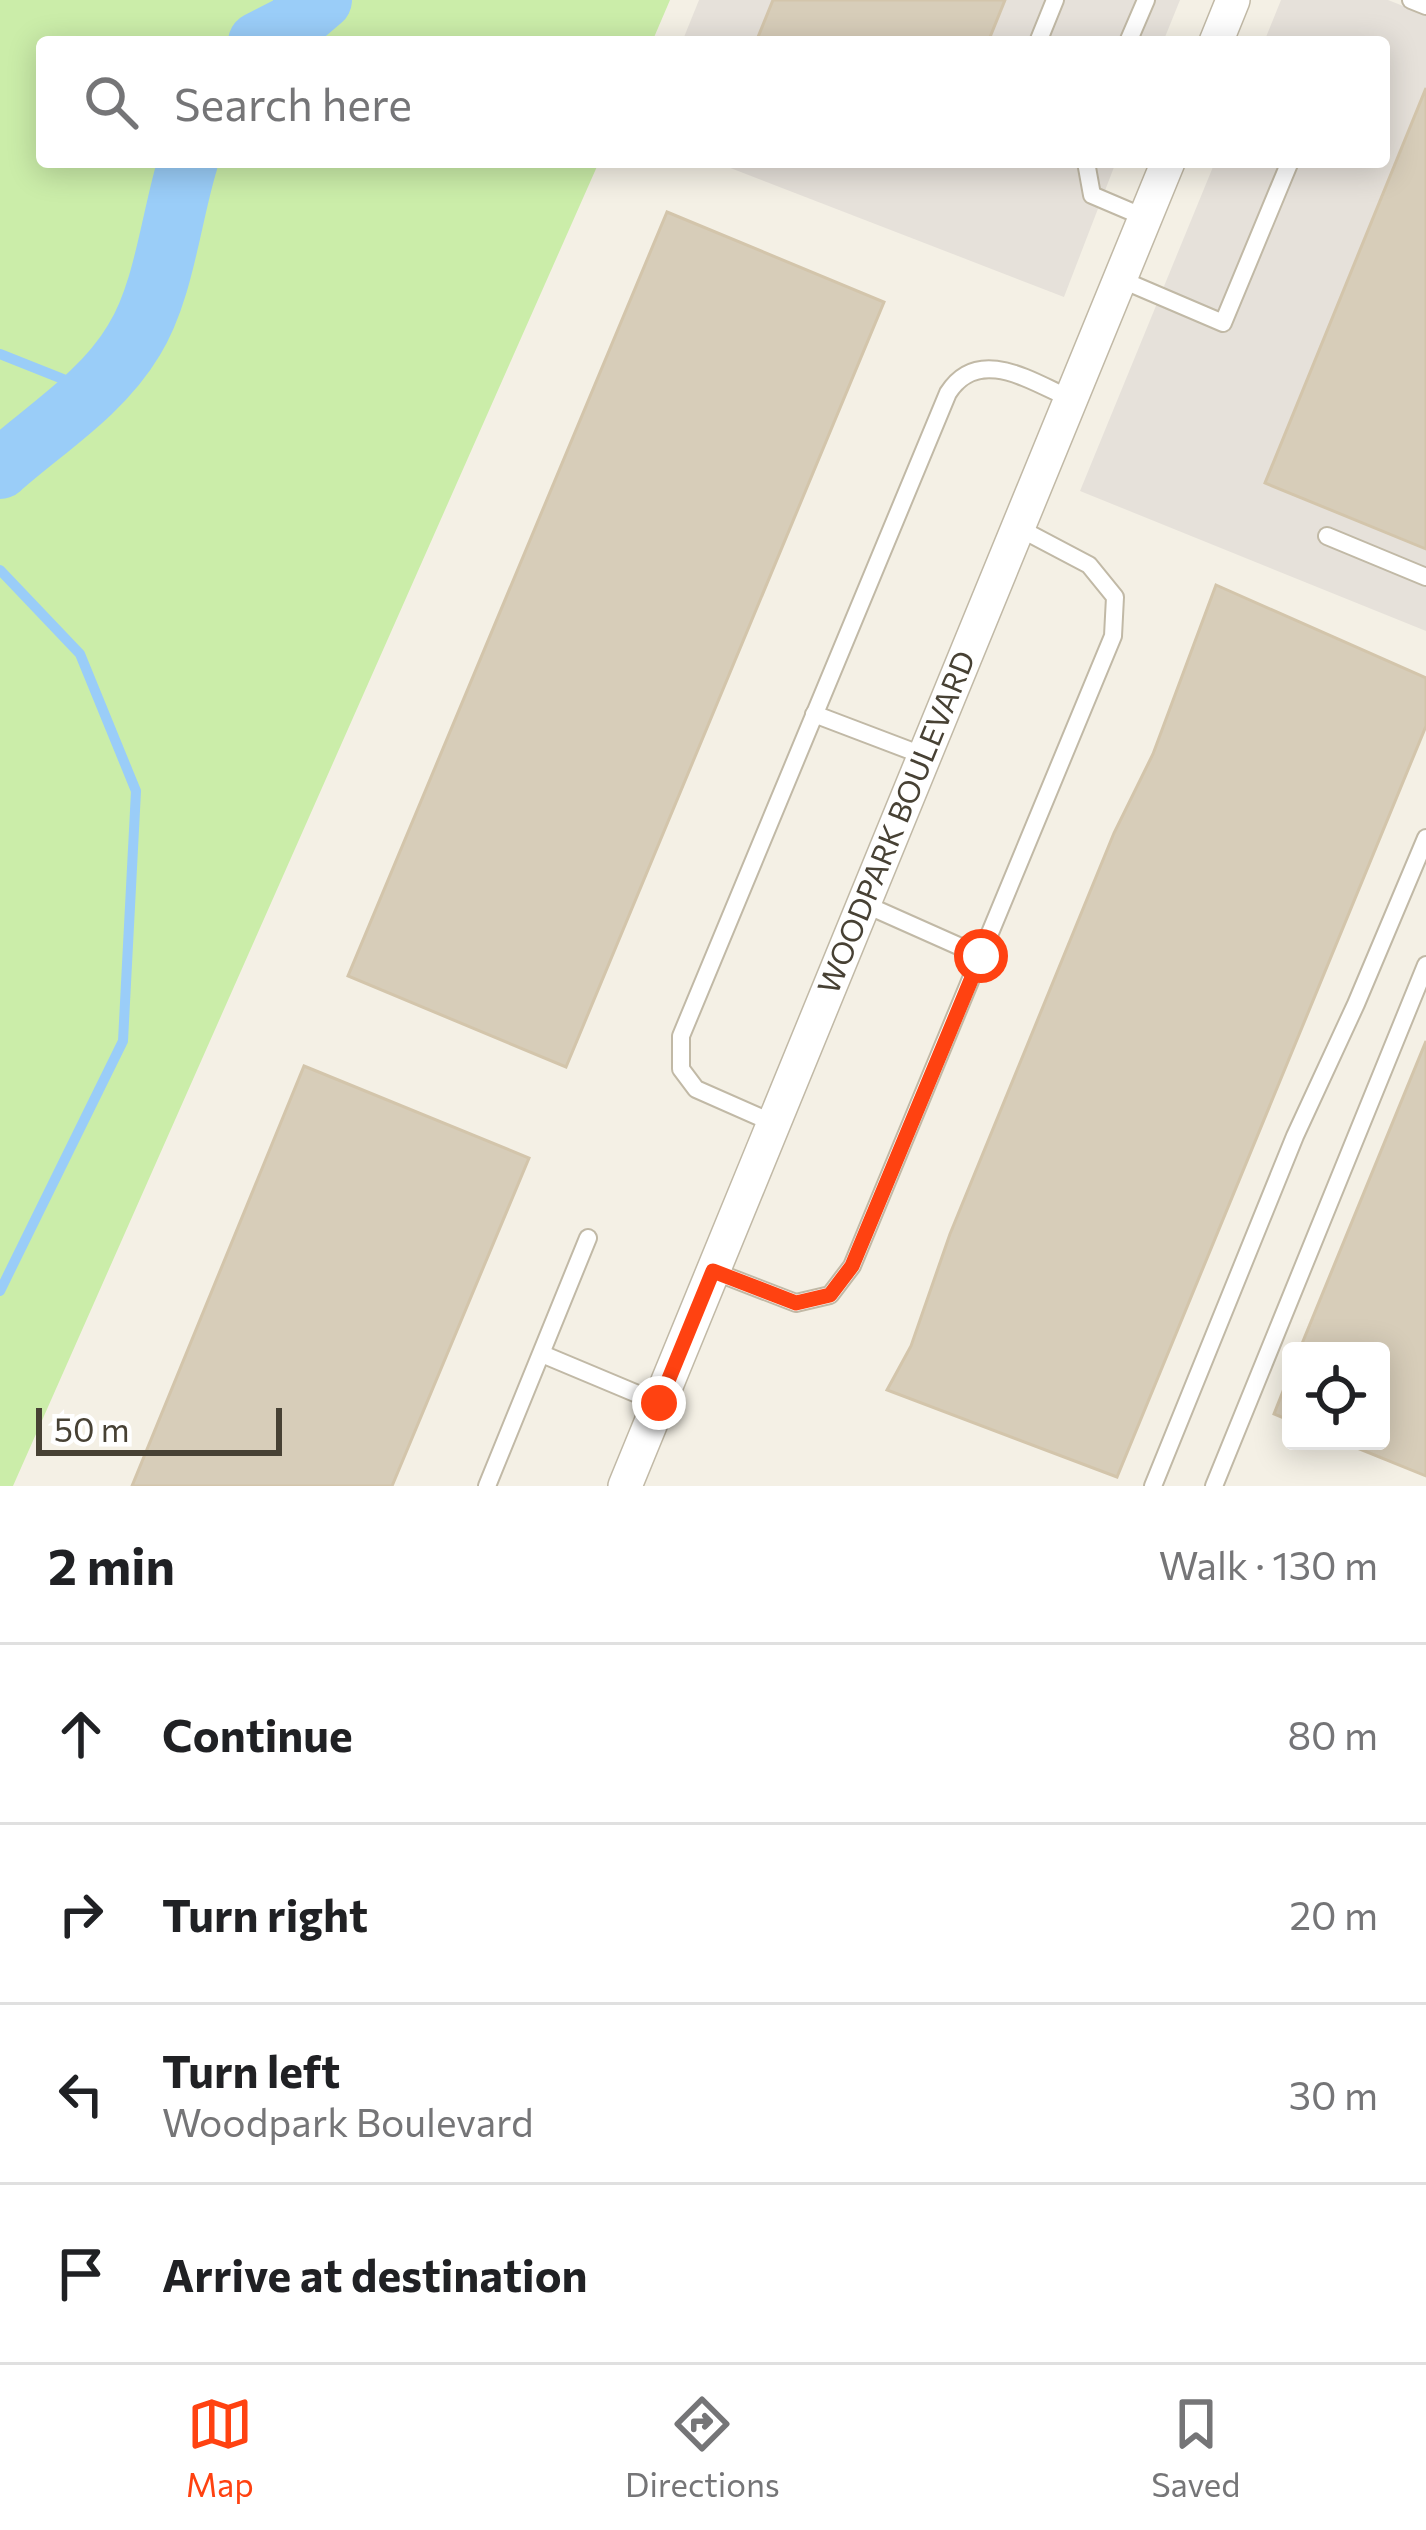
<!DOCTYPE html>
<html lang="en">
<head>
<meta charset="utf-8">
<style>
  :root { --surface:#fff; --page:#f6f6f6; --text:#202124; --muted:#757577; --line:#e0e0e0; --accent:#ff4211 }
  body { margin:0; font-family:Commissioner,sans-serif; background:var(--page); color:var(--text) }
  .controls { position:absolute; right:36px; bottom:36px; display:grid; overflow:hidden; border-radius:12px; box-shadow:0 6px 30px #0003 }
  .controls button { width:108px; height:108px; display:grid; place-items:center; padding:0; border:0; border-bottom:3px solid var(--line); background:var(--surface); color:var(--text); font:60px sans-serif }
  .scale { position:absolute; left:36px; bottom:30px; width:246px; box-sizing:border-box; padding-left:12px; border:6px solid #474134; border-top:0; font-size:33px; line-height:42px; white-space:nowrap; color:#474134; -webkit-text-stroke:9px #fff; paint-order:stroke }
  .stop { position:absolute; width:36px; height:36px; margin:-27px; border:9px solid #ff4211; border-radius:50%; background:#fff }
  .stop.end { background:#ff4211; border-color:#fff; box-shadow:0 3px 12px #0008 }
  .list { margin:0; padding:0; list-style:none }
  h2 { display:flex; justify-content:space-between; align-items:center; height:156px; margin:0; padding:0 48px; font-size:51px }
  h2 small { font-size:39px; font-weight:400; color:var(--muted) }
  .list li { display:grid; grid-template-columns:78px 1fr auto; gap:36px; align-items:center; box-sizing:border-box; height:180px; padding:0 48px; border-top:3px solid var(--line) }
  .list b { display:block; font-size:45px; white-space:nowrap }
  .list p { margin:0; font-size:39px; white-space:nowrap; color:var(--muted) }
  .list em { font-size:39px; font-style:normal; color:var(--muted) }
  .icon { flex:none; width:66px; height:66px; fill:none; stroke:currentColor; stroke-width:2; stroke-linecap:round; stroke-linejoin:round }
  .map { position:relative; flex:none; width:1426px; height:1486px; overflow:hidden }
  .search { position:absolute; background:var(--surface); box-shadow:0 6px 30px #0003; left:36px; right:36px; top:36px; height:132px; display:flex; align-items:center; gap:30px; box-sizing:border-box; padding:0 42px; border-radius:12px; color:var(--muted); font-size:45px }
  .sheet { height:876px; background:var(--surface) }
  nav { display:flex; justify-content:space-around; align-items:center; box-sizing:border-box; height:168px; border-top:3px solid var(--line); background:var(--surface); font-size:33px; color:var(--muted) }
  nav a { display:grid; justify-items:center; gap:6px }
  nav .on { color:var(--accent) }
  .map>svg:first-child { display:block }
  .industrial { fill:#e6e1da }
  .green { fill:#cbeda9 }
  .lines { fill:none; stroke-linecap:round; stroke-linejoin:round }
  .stream { stroke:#9acdf8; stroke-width:10 }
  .river { stroke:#9acdf8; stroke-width:60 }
  .building { fill:#d7cdb9; stroke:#d3c5ab; stroke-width:3 }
  .lane-casing { stroke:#c1b9a6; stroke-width:20 }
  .street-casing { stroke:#c1b9a6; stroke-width:36 }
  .lane { stroke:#fff; stroke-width:16 }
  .street { stroke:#fff; stroke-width:33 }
  .route { stroke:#ff4211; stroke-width:15 }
  .labels { text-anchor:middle; stroke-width:12; stroke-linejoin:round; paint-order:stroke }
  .street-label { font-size:30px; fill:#474134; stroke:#fff }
</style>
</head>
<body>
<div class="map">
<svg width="1426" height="1486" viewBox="0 0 1426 1486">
  <rect width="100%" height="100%" fill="#f4f0e5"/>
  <!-- industrial -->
  <g class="industrial">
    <path d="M699 0H1180L1163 42H682Z"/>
    <path d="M1281 0H1388L1426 15V631L1080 491 1215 162H1384V42H1264Z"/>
    <path d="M715 162H1116L1064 297Z"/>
  </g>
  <!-- green -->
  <path class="green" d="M0 0H670L652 42H42V162H599L13 1486H0Z"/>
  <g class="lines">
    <!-- stream -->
    <g class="stream">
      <path d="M278 0 295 23"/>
      <path d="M0 354 93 391"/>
      <path d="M0 570 80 654 136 791 123 1041 0 1291"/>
    </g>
    <!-- river -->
    <g class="river">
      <path d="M258 42 295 23 322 0"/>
      <path d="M0 469C45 429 102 394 134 340 164 292 171 217 188 162"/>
    </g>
  </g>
  <!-- building -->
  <g class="building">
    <path d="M773 0H1005L988 42H756Z"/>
    <path d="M1426 88V549L1265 483Z"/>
    <path d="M667 212 884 302 566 1067 348 976Z"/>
    <path d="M1216 585 1426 678V726L1117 1477 887 1390 911 1346 950 1234 1114 833 1153 754Z"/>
    <path d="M1426 1041V1476L1340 1441H1381V1351H1299Z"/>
    <path d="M304 1066 529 1158 392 1486H132Z"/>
    <path d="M1291 1371V1421L1274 1414Z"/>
  </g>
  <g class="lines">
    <!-- lane casing -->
    <g class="lane-casing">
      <g id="lane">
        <path d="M1411 0 1426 6"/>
        <path d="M1038 42 1055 0"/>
        <path d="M1128 42 1146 0"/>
        <path d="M1086 162 1092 195 1146 218"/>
        <path d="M1120 279 1223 323 1289 164 1285 162"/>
        <path d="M1327 536 1426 577"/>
        <path d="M814 714 922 755"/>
        <path d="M862 903 981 956"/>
        <path d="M773 1123 696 1089 681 1069V1036L948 393C978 346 1029 380 1069 398"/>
        <path d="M713 1271 796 1303 830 1295 852 1266 1113 636 1115 597 1089 565 1017 527"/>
        <path d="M542 1354 659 1403"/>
        <path d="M487 1486 588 1238"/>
        <path d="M1153 1486 1295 1136 1356 1004 1426 838"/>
        <path d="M1214 1486 1426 965"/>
      </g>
    </g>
    <!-- street casing -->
    <g class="street-casing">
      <g id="street">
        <path d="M1216 42 1233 0"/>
        <path id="s1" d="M625 1486 1168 162"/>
      </g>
    </g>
    <!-- lane -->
    <use href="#lane" class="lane"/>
    <!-- street -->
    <use href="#street" class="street"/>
  </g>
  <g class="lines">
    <!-- route -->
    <path class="route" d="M659 1403 713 1271 796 1303 830 1295 852 1266 981 956"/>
  </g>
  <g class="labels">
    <!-- street labels -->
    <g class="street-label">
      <text dy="10" stroke="none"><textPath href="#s1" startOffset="717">WOODPARK BOULEVARD</textPath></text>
    </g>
  </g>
</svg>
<div class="controls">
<button><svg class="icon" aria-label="locate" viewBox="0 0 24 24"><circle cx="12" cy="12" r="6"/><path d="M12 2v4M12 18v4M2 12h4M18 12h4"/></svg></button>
</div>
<div class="scale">50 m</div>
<div class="stop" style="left:981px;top:956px"></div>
<div class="stop end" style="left:659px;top:1403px"></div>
<div class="search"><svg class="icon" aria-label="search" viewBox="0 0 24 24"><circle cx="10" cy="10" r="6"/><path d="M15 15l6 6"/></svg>Search here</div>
</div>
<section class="sheet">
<h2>2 min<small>Walk · 130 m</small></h2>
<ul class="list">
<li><svg class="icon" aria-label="ahead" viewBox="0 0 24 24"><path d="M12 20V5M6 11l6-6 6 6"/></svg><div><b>Continue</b></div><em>80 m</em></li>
<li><svg class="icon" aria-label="right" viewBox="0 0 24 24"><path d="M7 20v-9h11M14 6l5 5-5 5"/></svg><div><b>Turn right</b></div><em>20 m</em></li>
<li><svg class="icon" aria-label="left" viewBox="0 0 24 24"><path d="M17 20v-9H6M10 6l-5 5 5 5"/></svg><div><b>Turn left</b><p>Woodpark Boulevard</p></div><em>30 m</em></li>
<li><svg class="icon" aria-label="arrive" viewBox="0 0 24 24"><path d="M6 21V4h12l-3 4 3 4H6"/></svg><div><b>Arrive at destination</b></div></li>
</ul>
</section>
<nav>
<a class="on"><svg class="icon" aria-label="map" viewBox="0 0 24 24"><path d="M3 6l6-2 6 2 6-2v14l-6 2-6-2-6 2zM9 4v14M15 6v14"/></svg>Map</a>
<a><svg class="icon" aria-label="directions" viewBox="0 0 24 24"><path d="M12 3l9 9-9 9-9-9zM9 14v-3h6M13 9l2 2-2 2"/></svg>Directions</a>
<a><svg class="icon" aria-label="saved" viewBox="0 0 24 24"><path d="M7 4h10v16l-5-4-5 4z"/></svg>Saved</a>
</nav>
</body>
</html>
